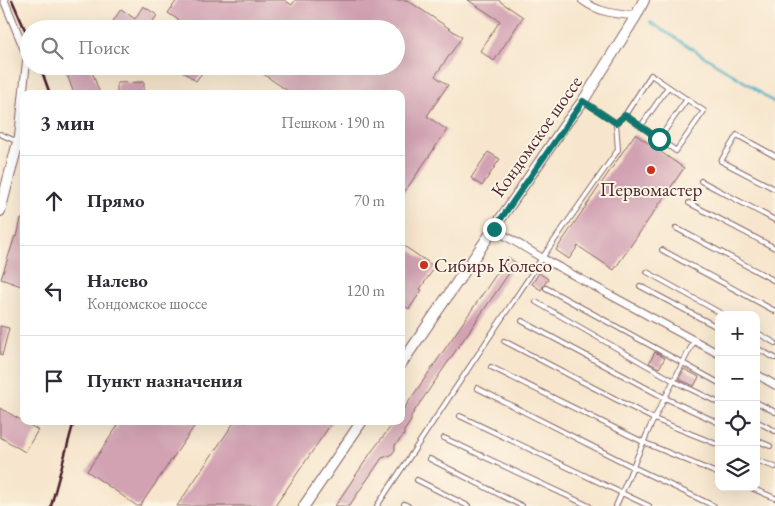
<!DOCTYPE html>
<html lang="ru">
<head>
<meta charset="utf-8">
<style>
  :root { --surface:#fff; --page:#f2f2f3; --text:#2b2b33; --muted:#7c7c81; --line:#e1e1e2 }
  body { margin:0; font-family:"EB Garamond",serif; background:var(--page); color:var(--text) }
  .controls { position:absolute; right:15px; bottom:15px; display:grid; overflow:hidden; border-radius:10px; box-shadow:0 5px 20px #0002 }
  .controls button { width:45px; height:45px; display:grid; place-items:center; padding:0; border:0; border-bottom:1px solid var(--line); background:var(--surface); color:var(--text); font:25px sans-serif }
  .stop { position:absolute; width:15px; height:15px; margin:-11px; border:4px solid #0f766e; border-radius:50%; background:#fff }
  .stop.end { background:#0f766e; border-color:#fff; box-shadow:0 1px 5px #0008 }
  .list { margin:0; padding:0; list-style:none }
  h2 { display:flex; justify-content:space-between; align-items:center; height:65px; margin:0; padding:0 20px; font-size:21px }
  h2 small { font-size:16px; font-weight:400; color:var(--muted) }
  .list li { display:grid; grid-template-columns:32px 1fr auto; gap:15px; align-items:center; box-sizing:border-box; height:90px; padding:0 20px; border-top:1px solid var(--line) }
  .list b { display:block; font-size:19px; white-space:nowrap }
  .list p { margin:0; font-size:16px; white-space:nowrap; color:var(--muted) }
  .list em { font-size:16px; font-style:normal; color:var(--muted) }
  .icon { flex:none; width:28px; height:28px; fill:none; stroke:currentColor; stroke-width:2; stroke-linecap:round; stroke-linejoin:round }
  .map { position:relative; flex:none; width:775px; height:506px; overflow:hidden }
  .search { position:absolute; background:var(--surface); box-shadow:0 5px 20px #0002; left:20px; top:20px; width:385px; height:55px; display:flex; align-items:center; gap:12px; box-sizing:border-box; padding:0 18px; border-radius:28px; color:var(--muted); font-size:19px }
  .panel { position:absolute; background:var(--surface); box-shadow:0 5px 20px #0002; left:20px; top:90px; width:385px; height:335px; border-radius:10px }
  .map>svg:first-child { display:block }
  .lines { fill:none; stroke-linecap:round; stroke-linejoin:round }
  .stream { stroke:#47afc6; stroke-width:2.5 }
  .building { fill:#d2a2b3 }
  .lane-casing { stroke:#876564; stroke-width:6 }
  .street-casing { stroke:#876564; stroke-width:9 }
  .secondary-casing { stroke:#876564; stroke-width:12 }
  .lane { stroke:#fff; stroke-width:4 }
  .street { stroke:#fff; stroke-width:7 }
  .secondary { stroke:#fff; stroke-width:10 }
  .rail { stroke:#4a1f2b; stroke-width:2.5 }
  .route { stroke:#0f766e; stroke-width:6 }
  .poi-dot { fill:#c8321e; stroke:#fcf5e5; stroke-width:2 }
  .labels { text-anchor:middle; stroke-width:4; stroke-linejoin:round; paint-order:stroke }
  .street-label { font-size:19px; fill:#4a1f2b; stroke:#fcf5e5 }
  .poi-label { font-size:19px; fill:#4a1f2b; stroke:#fcf5e5 }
</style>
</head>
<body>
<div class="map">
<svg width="775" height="506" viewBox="0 0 775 506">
  <rect width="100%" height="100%" fill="#fcf5e5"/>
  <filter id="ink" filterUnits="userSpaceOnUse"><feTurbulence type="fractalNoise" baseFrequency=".02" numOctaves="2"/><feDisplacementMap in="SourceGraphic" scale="10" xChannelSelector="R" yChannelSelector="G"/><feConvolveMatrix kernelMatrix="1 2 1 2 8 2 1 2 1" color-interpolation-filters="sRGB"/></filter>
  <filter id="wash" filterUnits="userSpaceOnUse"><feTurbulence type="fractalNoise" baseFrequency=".0096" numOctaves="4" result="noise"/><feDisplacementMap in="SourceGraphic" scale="20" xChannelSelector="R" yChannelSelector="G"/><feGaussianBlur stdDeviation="1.12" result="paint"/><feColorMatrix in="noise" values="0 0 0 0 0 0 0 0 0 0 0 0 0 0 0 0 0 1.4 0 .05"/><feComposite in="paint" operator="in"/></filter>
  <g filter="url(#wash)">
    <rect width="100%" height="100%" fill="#f7e6cd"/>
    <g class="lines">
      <!-- stream -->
      <path class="stream" d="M650 22 751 86 775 103"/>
    </g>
    <g id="blocks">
      <!-- building -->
      <g class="building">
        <path d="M177 0H284L292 5 295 0H407L462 37 435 76 448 85 427 116 447 130 401 197V94H292L252 66H396V29H192L168 13Z"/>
        <path d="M468 0H498L523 17 494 61 480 51 500 21Z"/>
        <path d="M143 6 157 15 148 29H108L121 9 135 19Z"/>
        <path d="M64 66H90L100 94H74Z"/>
        <path d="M175 66H207L196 81Z"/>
        <path d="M144 82V94H117V83Z"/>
        <path d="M635 134 684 168 614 270 578 246 569 259 556 250Z"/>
        <path d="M488 152 500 159 482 186 471 178Z"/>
        <path d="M21 219H24V287L1 279 15 236 17 237Z"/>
        <path d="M401 244 435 267 420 289 422 290 409 309 401 304Z"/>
        <path d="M508 257 516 263 411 416V421L404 431V435L395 445V450L391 455 382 458 349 506H335L372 451 395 421H401V413Z"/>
        <path d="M539 273 548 279 541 290 532 284Z"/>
        <path d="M0 326 9 328 2 356 0 355Z"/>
        <path d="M655 352 665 358 659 368 649 363Z"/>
        <path d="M684 369 699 377 694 386 679 379Z"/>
        <path d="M0 408 38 430 25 452 0 437Z"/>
        <path d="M121 421H198L140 506H137L87 471Z"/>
        <path d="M235 421H333L275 506H177Z"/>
      </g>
    </g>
  </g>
  <g filter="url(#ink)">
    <use href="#blocks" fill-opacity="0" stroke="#876564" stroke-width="1"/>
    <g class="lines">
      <!-- lane casing -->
      <g class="lane-casing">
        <g id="lane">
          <path d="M585 102 616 123"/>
          <path d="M616 123 625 115 651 75 704 111 676 151 625 115"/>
          <path d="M641 126 668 87"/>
          <path d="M0 134 18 142"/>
          <path d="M659 139 687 99"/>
          <path d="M775 156 737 135 721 161 775 189"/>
          <path d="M701 181 775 220"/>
          <path d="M689 203 775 248"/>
          <path d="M676 228 775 281"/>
          <path d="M662 250 775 311"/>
          <path d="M647 272 724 315"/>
          <path d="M640 286 719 328"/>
          <path d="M546 288 719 383"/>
          <path d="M536 302 674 381 719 403"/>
          <path d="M522 321 665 398 719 423"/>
          <path d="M756 332 775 343"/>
          <path d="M504 341 654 419 719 445"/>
          <path d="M756 348 775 358"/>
          <path d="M491 367 643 442 719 474"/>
          <path d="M477 388 633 467 714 506"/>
          <path d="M756 402 775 412"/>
          <path d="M460 416 649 506"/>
          <path d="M756 421 775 431"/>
          <path d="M444 438 589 506"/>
          <path d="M756 440 770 446"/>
          <path d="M430 459 522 506"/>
          <path d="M756 460 775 467"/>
          <path d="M417 480 468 506"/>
          <path d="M749 487 775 498"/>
          <path d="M404 504 408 506"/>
          <path d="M377 506 542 258 618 150 616 123"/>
          <path d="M616 506 650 427 694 341"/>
        </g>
      </g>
      <!-- street casing -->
      <g class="street-casing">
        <g id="street">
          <path d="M4 0 27 56 18 142"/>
          <path d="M582 0C599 13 616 14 636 16"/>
          <path d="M494 229 542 258 719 354"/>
          <path d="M756 374 775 385"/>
        </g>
      </g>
      <!-- secondary casing -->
      <g class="secondary-casing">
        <g id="secondary">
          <path d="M0 211 18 142"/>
          <path d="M401 364 567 122 583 101 613 53 636 16 644 0"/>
          <path d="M304 506 362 421"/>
        </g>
      </g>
      <!-- lane -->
      <use href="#lane" class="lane"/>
      <!-- street -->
      <use href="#street" class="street"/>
      <!-- secondary -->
      <use href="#secondary" class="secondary"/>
      <!-- rail -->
      <g class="rail">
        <path d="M12 0 29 39"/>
        <path d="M40 66 50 94"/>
        <path d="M51 506 74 421"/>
      </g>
    </g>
  </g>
  <g class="lines" filter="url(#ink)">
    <!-- route -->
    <path class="route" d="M494 229 583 101 616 123 625 115 659 139"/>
  </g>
  <!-- markers -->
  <g class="poi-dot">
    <circle cx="651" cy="170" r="5"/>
    <circle cx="424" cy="265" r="5"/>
  </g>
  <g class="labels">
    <!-- street labels -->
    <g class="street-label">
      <text transform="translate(536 136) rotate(-55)" y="7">Кондомское шоссе</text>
    </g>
    <!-- poi labels -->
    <g class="poi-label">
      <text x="651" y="196">Первомастер</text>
      <text x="434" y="272" text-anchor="start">Сибирь Колесо</text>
    </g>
  </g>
</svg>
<div class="controls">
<button>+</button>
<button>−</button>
<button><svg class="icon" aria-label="locate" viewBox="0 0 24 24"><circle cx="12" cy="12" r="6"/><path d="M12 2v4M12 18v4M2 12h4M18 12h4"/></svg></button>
<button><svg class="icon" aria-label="layers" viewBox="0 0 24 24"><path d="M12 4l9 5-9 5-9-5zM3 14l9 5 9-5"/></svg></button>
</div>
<div class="stop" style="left:659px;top:139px"></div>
<div class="stop end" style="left:494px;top:229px"></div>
<div class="search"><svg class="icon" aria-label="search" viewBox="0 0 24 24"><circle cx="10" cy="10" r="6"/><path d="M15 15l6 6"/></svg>Поиск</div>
<section class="panel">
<h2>3 мин<small>Пешком · 190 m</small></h2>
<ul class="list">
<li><svg class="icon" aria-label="ahead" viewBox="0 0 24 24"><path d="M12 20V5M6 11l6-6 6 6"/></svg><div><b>Прямо</b></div><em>70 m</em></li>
<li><svg class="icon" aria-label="left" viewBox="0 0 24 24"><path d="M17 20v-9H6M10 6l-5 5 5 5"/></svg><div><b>Налево</b><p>Кондомское шоссе</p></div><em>120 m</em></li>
<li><svg class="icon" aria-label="arrive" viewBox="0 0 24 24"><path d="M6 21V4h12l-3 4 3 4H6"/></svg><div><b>Пункт назначения</b></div></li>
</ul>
</section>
</div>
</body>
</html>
